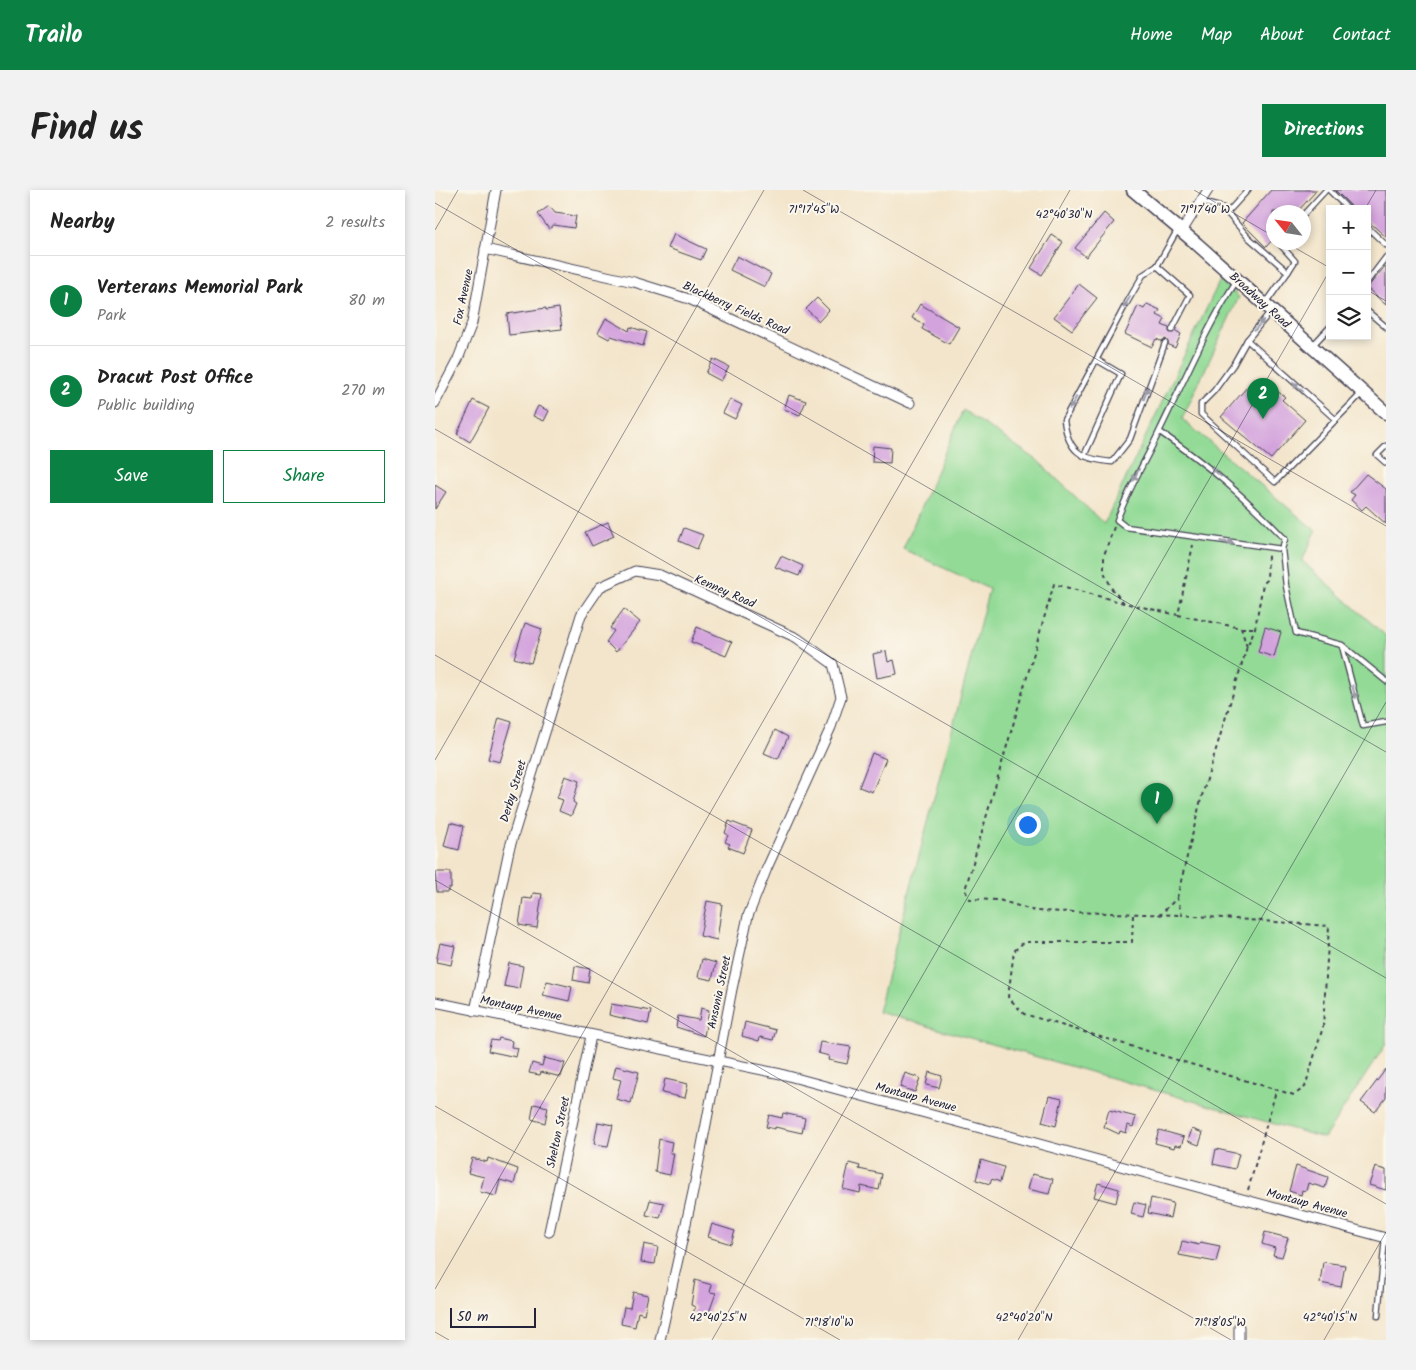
<!DOCTYPE html>
<html lang="en">
<head>
<meta charset="utf-8">
<style>
  :root { --surface:#fff; --page:#f2f2f2; --text:#222; --muted:#767676; --line:#e0e0e0; --accent:#0b8043 }
  body { margin:0; font-family:Kalam,sans-serif; background:var(--page); color:var(--text) }
  .controls { position:absolute; right:15px; top:15px; display:grid; overflow:hidden; border-radius:0px; box-shadow:0 2px 8px #0003 }
  .controls button { width:45px; height:45px; display:grid; place-items:center; padding:0; border:0; border-bottom:1px solid var(--line); background:var(--surface); color:var(--text); font:25px sans-serif }
  .compass { position:absolute; left:831px; top:15px; width:45px; height:45px; border-radius:50%; background:var(--surface); box-shadow:0 2px 8px #0003; rotate:300deg }
  .scale { position:absolute; left:15px; bottom:12px; width:86px; box-sizing:border-box; padding-left:5px; border:2px solid #22223b; border-top:0; font-size:14px; line-height:18px; white-space:nowrap; color:#22223b; -webkit-text-stroke:4px #fbf7ec; paint-order:stroke }
  .you { position:absolute; left:592px; top:634px; width:18px; height:18px; margin:-12px; border:4px solid #fff; border-radius:50%; background:#1a73e8; box-shadow:0 0 0 8px #1a73e833 }
  .badge { display:grid; place-items:center; width:32px; height:32px; border-radius:50%; background:var(--accent); color:#fff; font-size:16px; font-weight:700 }
  .pin { position:absolute; translate:-50% -41px; filter:drop-shadow(0 1px 2px #0008) }
  .pin::after { content:''; position:absolute; top:26px; width:18px; height:15px; background:inherit; clip-path:polygon(0 0,100% 0,50% 100%) }
  .list { margin:0; padding:0; list-style:none }
  h2 { display:flex; justify-content:space-between; align-items:center; height:65px; margin:0; padding:0 20px; font-size:21px }
  h2 small { font-size:16px; font-weight:400; color:var(--muted) }
  .list li { display:grid; grid-template-columns:32px 1fr auto; gap:15px; align-items:center; box-sizing:border-box; height:90px; padding:0 20px; border-top:1px solid var(--line) }
  .list b { display:block; font-size:19px; white-space:nowrap }
  .list p { margin:0; font-size:16px; white-space:nowrap; color:var(--muted) }
  .list em { font-size:16px; font-style:normal; color:var(--muted) }
  .actions { display:flex; gap:10px; padding:15px 20px }
  .actions a { flex:1; padding:11px 0; border:1px solid var(--accent); border-radius:0px; text-align:center; font-size:18px; color:var(--accent) }
  .actions .main { background:var(--accent); color:#fff }
  .icon { flex:none; width:28px; height:28px; fill:none; stroke:currentColor; stroke-width:2; stroke-linecap:round; stroke-linejoin:round }
  .map { position:relative; flex:none; width:951px; height:1150px; overflow:hidden; border-radius:0px }
  header { display:flex; align-items:center; gap:30px; box-sizing:border-box; height:70px; padding:0 25px; background:var(--accent); color:#fff }
  header strong { font-size:24px }
  nav { display:flex; gap:28px; margin-inline-start:auto; font-size:18px }
  .intro { display:flex; align-items:center; justify-content:space-between; box-sizing:border-box; height:120px; padding:0 30px }
  h1 { margin:0; font-size:35px }
  .button { padding:12px 22px; border-radius:0px; background:var(--accent); color:#fff; font-size:18px; font-weight:700 }
  main { display:flex; gap:30px; padding:0 30px }
  aside { flex:1; background:var(--surface); border-radius:0px; box-shadow:0 2px 8px #0003 }
  .map>svg:first-child { display:block }
  .green { fill:#92da95; stroke:#5a7e68 }
  .building { fill:#d3a3dd }
  .lines { fill:none; stroke-linecap:round; stroke-linejoin:round }
  .service-casing { stroke:#413f51; stroke-width:7 }
  .minor-casing { stroke:#413f51; stroke-width:11 }
  .secondary-casing { stroke:#413f51; stroke-width:15 }
  .path { stroke:#413f51; stroke-width:2; stroke-dasharray:4 4; stroke-linecap:butt }
  .service { stroke:#fff; stroke-width:4.5 }
  .minor { stroke:#fff; stroke-width:9 }
  .secondary { stroke:#fff; stroke-width:12 }
  .oneway { fill:#9c9ca7 }
  .ticks { fill:none; stroke:#22223b; stroke-width:1; stroke-opacity:0.45 }
  .labels { text-anchor:middle; stroke-width:4; stroke-linejoin:round; paint-order:stroke }
  .street-label { font-size:12px; fill:#22223b; stroke:#fbf7ec }
  .ticks-label { font-size:12px; text-anchor:middle; fill:#22223b; stroke:#fbf7ec; stroke-width:4; stroke-linejoin:round; paint-order:stroke }
</style>
</head>
<body>
<header>
<strong>Trailo</strong>
<nav><a>Home</a><a>Map</a><a>About</a><a>Contact</a></nav>
</header>
<div class="intro"><h1>Find us</h1><a class="button">Directions</a></div>
<main>
<aside>
<h2>Nearby<small>2 results</small></h2>
<ul class="list">
<li><span class="badge">1</span><div><b>Verterans Memorial Park</b><p>Park</p></div><em>80 m</em></li>
<li><span class="badge">2</span><div><b>Dracut Post Office</b><p>Public building</p></div><em>270 m</em></li>
</ul>
<div class="actions"><a class="main">Save</a><a>Share</a></div>
</aside>
<div class="map">
<svg width="951" height="1150" viewBox="0 0 951 1150">
  <rect width="100%" height="100%" fill="#fbf7ec"/>
  <filter id="ink" filterUnits="userSpaceOnUse"><feTurbulence type="fractalNoise" baseFrequency=".02" numOctaves="2"/><feDisplacementMap in="SourceGraphic" scale="10" xChannelSelector="R" yChannelSelector="G"/><feConvolveMatrix kernelMatrix="1 2 1 2 8 2 1 2 1" color-interpolation-filters="sRGB"/></filter>
  <filter id="wash" filterUnits="userSpaceOnUse"><feTurbulence type="fractalNoise" baseFrequency=".0096" numOctaves="4" result="noise"/><feDisplacementMap in="SourceGraphic" scale="20" xChannelSelector="R" yChannelSelector="G"/><feGaussianBlur stdDeviation="1.12" result="paint"/><feColorMatrix in="noise" values="0 0 0 0 0 0 0 0 0 0 0 0 0 0 0 0 0 1.4 0 .05"/><feComposite in="paint" operator="in"/></filter>
  <g filter="url(#wash)">
    <rect width="100%" height="100%" fill="#f3e5cb"/>
    <!-- green -->
    <path class="green" d="M785 90 804 107 747 229 881 341 867 371 951 446V854L889 948 443 822 554 399 468 359 528 220 602 270 669 334Z"/>
    <g id="blocks">
      <!-- building -->
      <g class="building">
        <path d="M836 0H882L862 22H838V49L831 57 807 33Z"/>
        <path d="M900 0H951V47L932 30V19H919Z"/>
        <path d="M114 16 120 23 141 26 139 38 119 35 114 39 103 24Z"/>
        <path d="M669 23 679 32 651 67 640 58Z"/>
        <path d="M239 44 271 59 266 70 233 58Z"/>
        <path d="M617 45 628 52 607 85 596 78Z"/>
        <path d="M302 66 336 84 330 97 295 80Z"/>
        <path d="M951 75V115L932 98Z"/>
        <path d="M644 94 662 108 637 140 619 127Z"/>
        <path d="M382 108 394 120 384 131 371 119Z"/>
        <path d="M485 114 524 137 514 154 487 139 489 135 477 128Z"/>
        <path d="M712 114 725 120 722 125 730 129 727 135 734 138 735 143 741 141 746 144 740 158 734 155 731 149 726 151 721 149 717 157 690 144 703 116 709 119Z"/>
        <path d="M111 118V120L124 118 127 139 74 145 72 124Z"/>
        <path d="M171 128 194 141 195 137 212 142 208 156 176 146 174 149 163 143Z"/>
        <path d="M278 169 294 177 286 191 271 183Z"/>
        <path d="M820 188 839 204 842 201 850 207 847 210 870 230 836 269 786 227Z"/>
        <path d="M354 205 371 211 365 225 349 219Z"/>
        <path d="M295 209 307 215 300 229 288 223Z"/>
        <path d="M38 210 54 218 35 252 22 244Z"/>
        <path d="M103 216 114 221 109 231 98 226Z"/>
        <path d="M438 256 456 258 455 273 437 272Z"/>
        <path d="M931 284 951 299V334L931 316 927 320 916 310 920 305 915 302Z"/>
        <path d="M0 295 11 302 0 319Z"/>
        <path d="M173 332 179 346 157 356 150 342Z"/>
        <path d="M249 338 268 345 262 359 244 351Z"/>
        <path d="M346 366 368 376 364 386 340 377Z"/>
        <path d="M189 419 205 432 181 462 171 452 179 441 175 438Z"/>
        <path d="M90 433 107 439 96 473 79 468Z"/>
        <path d="M262 437 297 452 291 466 256 452Z"/>
        <path d="M830 437 846 442 839 467 823 462Z"/>
        <path d="M451 461 453 472 459 470 462 484 442 488 438 464Z"/>
        <path d="M64 528 77 532 65 572 53 569Z"/>
        <path d="M340 540 353 547 343 569 329 563Z"/>
        <path d="M437 563 451 569 437 602 424 597Z"/>
        <path d="M130 586 144 591 138 612 141 614 136 626 124 621 128 610 122 608Z"/>
        <path d="M294 631 317 640 308 663 293 657 295 654 290 652 293 645 290 643Z"/>
        <path d="M15 632 29 636 24 660 9 656Z"/>
        <path d="M0 682H16V698H13V702H2Z"/>
        <path d="M98 703 107 704 102 738 84 735 88 708 97 709Z"/>
        <path d="M272 711 287 714 282 750 265 746Z"/>
        <path d="M5 753 20 756 16 775 1 772Z"/>
        <path d="M267 769 281 773 277 790 263 787Z"/>
        <path d="M74 773 88 776 84 799 69 796Z"/>
        <path d="M140 776 155 779 153 793 138 790Z"/>
        <path d="M112 791 137 797 134 811 108 805Z"/>
        <path d="M176 814 216 821 213 834 174 825Z"/>
        <path d="M266 818 274 820 269 846 241 837 243 826 264 830Z"/>
        <path d="M310 832 341 840 338 850 325 847 324 851 307 846Z"/>
        <path d="M64 848 77 851 76 857 83 858 81 867 53 861 56 850 63 851Z"/>
        <path d="M385 852 416 857 412 874 393 870 394 866 383 863Z"/>
        <path d="M109 868 130 873 126 887 106 882 105 885 94 883 97 873 107 876Z"/>
        <path d="M181 876 204 882 196 913 181 909 186 890 178 888Z"/>
        <path d="M951 879V908L940 922 926 912Z"/>
        <path d="M494 882 507 886 504 898 491 895Z"/>
        <path d="M470 883 485 888 480 902 465 897Z"/>
        <path d="M230 889 253 894 250 908 227 903Z"/>
        <path d="M614 906 627 909 621 936 607 932Z"/>
        <path d="M99 914 113 917 110 933 96 929Z"/>
        <path d="M674 920 701 927 698 937 693 935 691 943 685 941 684 944 669 937Z"/>
        <path d="M348 923 370 928 367 943 340 937V939L331 937 334 925 347 928Z"/>
        <path d="M163 932 178 935 173 956 159 954Z"/>
        <path d="M757 939 768 943 764 955 753 951Z"/>
        <path d="M724 940 749 947 746 956 740 955 739 958 720 953Z"/>
        <path d="M224 949 237 952 235 963H239L235 985 220 982Z"/>
        <path d="M781 959 804 964 800 979 778 974Z"/>
        <path d="M37 968 52 972 53 968 83 979 79 994 65 990 61 1006 45 1002 49 987 33 983Z"/>
        <path d="M546 970 569 977 565 992 557 989 555 994 541 990Z"/>
        <path d="M414 973 425 976 424 979 447 984 444 1000 426 996 425 1003 408 999Z"/>
        <path d="M861 976 893 987 890 998 873 993 871 1001 867 1000 866 1005 854 1001Z"/>
        <path d="M940 977 951 980V1000L934 995Z"/>
        <path d="M597 984 618 989 614 1004 593 999Z"/>
        <path d="M663 993 684 999 681 1013 659 1007Z"/>
        <path d="M716 1008 738 1013 735 1028 713 1023Z"/>
        <path d="M215 1010 229 1013 225 1028 211 1025Z"/>
        <path d="M699 1012 711 1015 708 1027 696 1024Z"/>
        <path d="M277 1034 300 1041 296 1054 273 1047Z"/>
        <path d="M830 1042 853 1048 847 1067 838 1065 840 1058 827 1054Z"/>
        <path d="M747 1051 764 1055 765 1052 785 1056 781 1072 744 1065Z"/>
        <path d="M209 1054 223 1057 220 1074 206 1072Z"/>
        <path d="M888 1072 910 1075 906 1097 885 1093Z"/>
        <path d="M260 1090 277 1095 275 1102 281 1103 273 1125 269 1124 268 1126 258 1124 260 1117 256 1115Z"/>
        <path d="M198 1102 213 1105 209 1124 203 1122 200 1137 186 1134 189 1117 195 1118Z"/>
      </g>
    </g>
  </g>
  <g filter="url(#ink)">
    <use href="#blocks" fill-opacity="0" stroke="#413f51" stroke-width="1"/>
    <g class="lines">
      <!-- service casing -->
      <g class="service-casing">
        <g id="service">
          <path d="M894 0 913 19"/>
          <path d="M766 12 788 18 813 47 853 82 831 113"/>
          <path d="M792 23 813 0"/>
          <path d="M868 25 891 0"/>
          <path d="M932 37 951 55"/>
          <path d="M843 52 860 71 853 82"/>
          <path d="M722 76 755 105 737 140"/>
          <path d="M932 92 951 67"/>
          <path d="M836 121 812 150 798 175 779 201 766 214V224L840 292 926 204"/>
          <path d="M932 121 951 137"/>
          <path d="M812 150 900 229"/>
          <path d="M730 153 695 249 677 272C646 269 633 262 629 230L690 116 708 85 722 76 743 39"/>
          <path d="M877 156 895 137"/>
          <path d="M725 242C773 275 809 306 850 349L847 359 691 337 682 330C694 298 711 270 725 240 750 189 771 138 802 90"/>
          <path d="M951 256 942 265 951 273"/>
          <path d="M649 266 686 184 662 170"/>
          <path d="M847 359 851 396 861 443 907 455 951 491"/>
          <path d="M907 456 928 536 951 532"/>
          <path d="M943 1126 950 1047"/>
        </g>
      </g>
      <!-- minor casing -->
      <g class="minor-casing">
        <g id="minor">
          <path d="M747 41 773 0"/>
          <path d="M50 59 199 92 254 109 475 213"/>
          <path d="M0 213 23 169 37 133 61 0"/>
          <path d="M0 812 346 884 951 1048"/>
          <path d="M40 821 74 660 146 425 165 397 200 381 225 385 362 448 398 474 406 507 396 537 332 678 313 726 297 799 258 1002 225 1150"/>
          <path d="M114 1042 156 846"/>
          <path d="M804 1150V1137"/>
        </g>
      </g>
      <!-- secondary casing -->
      <g class="secondary-casing">
        <path id="secondary" d="M698 0 762 54 951 223"/>
      </g>
      <!-- path -->
      <g class="path">
        <path d="M679 337 669 365V382L677 399 689 413 743 425 758 355"/>
        <path d="M689 413 619 394 530 700 534 709 564 710 600 721 747 725"/>
        <path d="M743 425 806 438 812 457"/>
        <path d="M806 438H820"/>
        <path d="M742 708 766 609 812 457 820 438 828 394 832 390 833 365"/>
        <path d="M698 725 697 752H589L579 761 573 807 589 824 859 905 870 897 888 837 894 736 747 725 742 708 725 725"/>
        <path d="M813 1000 841 901"/>
      </g>
      <!-- service -->
      <use href="#service" class="service"/>
      <!-- minor -->
      <use href="#minor" class="minor"/>
      <!-- secondary -->
      <use href="#secondary" class="secondary"/>
    </g>
    <!-- one-way arrows -->
    <defs><path id="oneway-solid" d="M-6-.8H1V-3.2L6.5 0L1 3.2V.8H-6Z" transform="scale(1.25)"/></defs>
    <g class="oneway">
      <use href="#oneway-solid" transform="translate(692 112) rotate(120)"/>
      <use href="#oneway-solid" transform="translate(824 135) rotate(-50)"/>
      <use href="#oneway-solid" transform="translate(863 197) rotate(-138)"/>
      <use href="#oneway-solid" transform="translate(711 203) rotate(-71)"/>
      <use href="#oneway-solid" transform="translate(638 213) rotate(119)"/>
      <use href="#oneway-solid" transform="translate(781 282) rotate(-139)"/>
      <use href="#oneway-solid" transform="translate(701 285) rotate(116)"/>
      <use href="#oneway-solid" transform="translate(792 352) rotate(8)"/>
      <use href="#oneway-solid" transform="translate(919 502) rotate(75)"/>
    </g>
  </g>
  <!-- ticks -->
  <path class="ticks" d="M368 0 951 336M759 0 838 46M0 13 951 562M930 19 941 0M0 40 23 0M850 52 895 78M932 100 951 111M0 239 951 788M0 465 951 1014M0 570 329 0M0 690 796 1150M0 916 405 1150M0 1099 635 0M0 1142 14 1150M277 1150 895 80M583 1150 951 512M889 1150 951 1042"/>
  <g class="labels">
    <!-- street labels -->
    <g class="street-label">
      <text transform="translate(28 107) rotate(-78)" y="4">Fox Avenue</text>
      <text transform="translate(825 110) rotate(42)" y="4">Broadway Road</text>
      <text transform="translate(301 118) rotate(24)" y="4">Blackberry Fields Road</text>
      <text transform="translate(290 401) rotate(24)" y="4">Kenney Road</text>
      <text transform="translate(78 601) rotate(-73)" y="4">Derby Street</text>
      <text transform="translate(284 802) rotate(-78)" y="4">Ansonia Street</text>
      <text transform="translate(86 818) rotate(12)" y="4">Montaup Avenue</text>
      <text transform="translate(481 907) rotate(15)" y="4">Montaup Avenue</text>
      <text transform="translate(123 942) rotate(-78)" y="4">Shelton Street</text>
      <text transform="translate(872 1013) rotate(15)" y="4">Montaup Avenue</text>
    </g>
  </g>
  <g class="ticks-label">
    <text x="379" y="23">71°17'45"W</text>
    <text x="770" y="23">71°17'40"W</text>
    <text x="629" y="28">42°40'30"N</text>
    <text x="283" y="1131">42°40'25"N</text>
    <text x="589" y="1131">42°40'20"N</text>
    <text x="895" y="1131">42°40'15"N</text>
    <text x="394" y="1136">71°18'10"W</text>
    <text x="785" y="1136">71°18'05"W</text>
  </g>
</svg>
<div class="controls">
<button>+</button>
<button>−</button>
<button><svg class="icon" aria-label="layers" viewBox="0 0 24 24"><path d="M12 4l9 5-9 5-9-5zM3 14l9 5 9-5"/></svg></button>
</div>
<svg class="compass" viewBox="-18 -18 36 36"><path d="M0-13l5 13h-10z" fill="#e53935"/><path d="M0 13l5-13h-10z" fill="#767676"/></svg>
<div class="scale">50 m</div>
<div class="you"></div>
<div class="pin badge" style="left:722px;top:634px">1</div>
<div class="pin badge" style="left:828px;top:229px">2</div>
</div>
</main>
</body>
</html>
